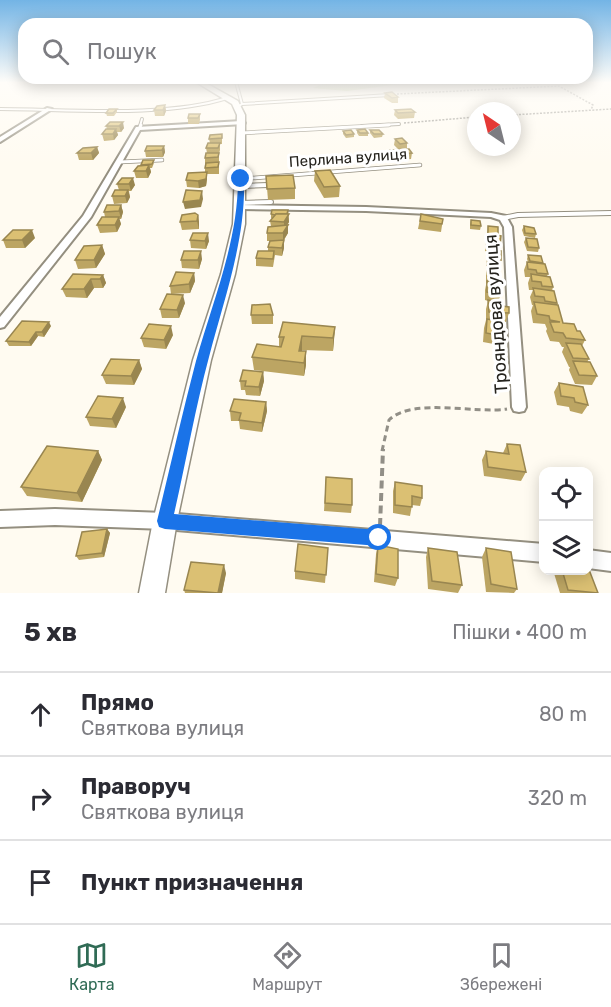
<!DOCTYPE html>
<html lang="uk">
<head>
<meta charset="utf-8">
<style>
  :root { --surface:#fff; --page:#f7f7f7; --text:#2b2b33; --muted:#7c7c81; --line:#e1e1e2; --accent:#306b55 }
  body { margin:0; font-family:Rubik,sans-serif; background:var(--page); color:var(--text) }
  .controls { position:absolute; right:18px; bottom:18px; display:grid; overflow:hidden; border-radius:12px; box-shadow:0 3px 15px #0003 }
  .controls button { width:54px; height:54px; display:grid; place-items:center; padding:0; border:0; border-bottom:2px solid var(--line); background:var(--surface); color:var(--text); font:30px sans-serif }
  .compass { position:absolute; left:467px; top:102px; width:54px; height:54px; border-radius:50%; background:var(--surface); box-shadow:0 3px 15px #0003; rotate:325deg }
  .stop { position:absolute; width:18px; height:18px; margin:-14px; border:4px solid #1a73e8; border-radius:50%; background:#fff }
  .stop.end { background:#1a73e8; border-color:#fff; box-shadow:0 2px 6px #0008 }
  .list { margin:0; padding:0; list-style:none }
  h2 { display:flex; justify-content:space-between; align-items:center; height:78px; margin:0; padding:0 24px; font-size:26px }
  h2 small { font-size:20px; font-weight:400; color:var(--muted) }
  .list li { display:grid; grid-template-columns:39px 1fr auto; gap:18px; align-items:center; box-sizing:border-box; height:84px; padding:0 24px; border-top:2px solid var(--line) }
  .list b { display:block; font-size:22px; white-space:nowrap }
  .list p { margin:0; font-size:20px; white-space:nowrap; color:var(--muted) }
  .list em { font-size:20px; font-style:normal; color:var(--muted) }
  .icon { flex:none; width:33px; height:33px; fill:none; stroke:currentColor; stroke-width:2; stroke-linecap:round; stroke-linejoin:round }
  .map { position:relative; flex:none; width:611px; height:593px; overflow:hidden }
  .search { position:absolute; background:var(--surface); box-shadow:0 3px 15px #0003; left:18px; right:18px; top:18px; height:66px; display:flex; align-items:center; gap:15px; box-sizing:border-box; padding:0 21px; border-radius:18px; color:var(--muted); font-size:22px }
  .sheet { height:330px; background:var(--surface) }
  nav { display:flex; justify-content:space-around; align-items:center; box-sizing:border-box; height:84px; border-top:2px solid var(--line); background:var(--surface); font-size:16px; color:var(--muted) }
  nav a { display:grid; justify-items:center; gap:3px }
  nav .on { color:var(--accent) }
  .map>svg:first-child { display:block }
  .green { fill:#d1e2a1 }
  .lines { fill:none; stroke-linecap:round; stroke-linejoin:round }
  .service-far2-casing { stroke:#948f80; stroke-width:4 }
  .service-far1-casing { stroke:#948f80; stroke-width:4.5 }
  .service-casing { stroke:#948f80; stroke-width:6 }
  .minor-casing { stroke:#948f80; stroke-width:4 }
  .secondary-casing { stroke:#948f80; stroke-width:3 }
  .path-far2 { stroke:#928f87; stroke-width:1.5; stroke-dasharray:2 1.5; stroke-linecap:butt }
  .path-far1 { stroke:#928f87; stroke-width:3; stroke-dasharray:6 4; stroke-linecap:butt }
  .path { stroke:#928f87; stroke-width:4; stroke-dasharray:8 4.5; stroke-linecap:butt }
  .service-far2 { stroke:#fff; stroke-width:2 }
  .service-far1 { stroke:#fff; stroke-width:3 }
  .service { stroke:#fff; stroke-width:4 }
  .minor { fill:#fff; fill-rule:evenodd }
  .secondary { fill:#fff; fill-rule:evenodd }
  .wall { fill:#bca563 }
  .shaded-wall { fill:#998650 }
  .building { fill:#dbc073; stroke:#998650; stroke-width:1.5 }
  .route { fill:#1a73e8 }
  .labels { text-anchor:middle; stroke-width:6; stroke-linejoin:round; paint-order:stroke }
  .far-street-label { font-size:15px; fill:#26241e; stroke:#fff }
  .street-label { font-size:18px; fill:#26241e; stroke:#fff }
</style>
</head>
<body>
<div class="map">
<svg width="611" height="593" viewBox="0 0 611 593">
  <rect width="100%" height="100%" fill="#fffbf1"/>
  <!-- green -->
  <path class="green" d="M326 82H559L498 86 407 83 347 91 313 88Z"/>
  <g class="lines">
    <!-- service-far2 casing -->
    <g class="service-far2-casing">
      <g id="service-far2">
        <path d="M236 82 242 104 239 106"/>
        <path d="M242 104 390 95"/>
        <path d="M0 109C65 109 166 118 227 98"/>
        <path d="M140 126 142 119"/>
        <path d="M362 126 399 124"/>
      </g>
    </g>
    <!-- service-far1 casing -->
    <g class="service-far1-casing">
      <g id="service-far1">
        <path d="M140 127 141 125"/>
        <path d="M241 133 389 125"/>
        <path d="M120 162 162 160"/>
        <path d="M241 179 420 165"/>
      </g>
    </g>
    <!-- service casing -->
    <g class="service-casing">
      <g id="service">
        <path d="M241 186 268 185"/>
        <path d="M241 203 271 202"/>
        <path d="M503 218 518 215 611 213"/>
      </g>
    </g>
    <!-- minor casing -->
    <g class="minor-casing">
      <g id="minor">
        <path d="M47 108 52 109 0 142V137Z"/>
        <path d="M242 121 245 123 244 124 140 130 91 217 4 327 0 328V317L83 216 136 127Z"/>
        <path d="M238 205 366 207 491 213 506 216 512 227 526 407 524 411 519 412 514 411 512 407 504 227 500 220 491 217 366 211 241 209 237 207Z"/>
        <path d="M55 509 165 513 544 544V562L165 529 55 525 0 527V511Z"/>
        <path d="M588 550 611 553V571L588 568Z"/>
      </g>
    </g>
    <!-- secondary casing -->
    <g class="secondary-casing">
      <path id="secondary" d="M196 82H204L238 101 245 115V224L235 274 211 360 177 521 165 593H139L153 521 193 360 221 274 233 224 237 115 232 104Z"/>
    </g>
    <!-- path-far2 -->
    <g class="path-far2">
      <path d="M397 94 559 86 593 105 591 110"/>
      <path d="M512 115 611 109"/>
      <path d="M404 123 476 117"/>
    </g>
    <!-- path-far1 -->
    <path class="path-far1" d="M382 451 389 420C413 397 475 414 507 409"/>
    <!-- path -->
    <path class="path" d="M380 526 383 449"/>
    <!-- service-far2 -->
    <use href="#service-far2" class="service-far2"/>
    <!-- service-far1 -->
    <use href="#service-far1" class="service-far1"/>
    <!-- service -->
    <use href="#service" class="service"/>
    <!-- minor -->
    <use href="#minor" class="minor"/>
    <!-- secondary -->
    <use href="#secondary" class="secondary"/>
  </g>
  <!-- wall -->
  <g class="wall">
    <path d="M385 93 398 97V103H392L384 98Z"/>
    <path d="M165 105 166 111 164 116H155L154 110Z"/>
    <path d="M117 109V112L114 116H107L106 113Z"/>
    <path d="M395 110 415 112 414 118 398 119 394 115Z"/>
    <path d="M200 114V120L199 124H188V118Z"/>
    <path d="M110 122 124 128 121 132H117L118 135 114 140 104 141 102 134 107 129 106 126Z"/>
    <path d="M357 130 368 133V136H359L357 133Z"/>
    <path d="M370 130 383 134 382 137 374 138 370 133Z"/>
    <path d="M343 131 354 134V137L346 138 343 134Z"/>
    <path d="M222 134V144H220V150L219 154V174H207V179L206 186 199 188 187 187 186 180 205 172V158L207 153 206 148 210 143 209 139Z"/>
    <path d="M395 139 407 143V149L412 153 411 159 392 161 389 157 390 150H399L394 145Z"/>
    <path d="M164 146 165 152 163 157H146L145 151Z"/>
    <path d="M97 147 99 153 93 160H79L77 153Z"/>
    <path d="M154 163 152 168H150L151 172 148 178H136L134 171 141 166V165Z"/>
    <path d="M315 171 340 186 339 197 324 198 314 181Z"/>
    <path d="M266 176 295 188V199L268 200Z"/>
    <path d="M122 178 135 185 131 191H129L130 197 127 203 114 204 112 196 119 190 117 184Z"/>
    <path d="M121 205 123 212 121 219H119L121 224 117 232 100 233 97 225 105 217 104 212Z"/>
    <path d="M288 210 289 222 287 226 288 225V233L284 240V248L282 256 275 255 273 267 256 266V258L268 251V247L272 241H267V233L271 226 270 221 272 218H271V214Z"/>
    <path d="M421 214 443 219 441 232 418 229Z"/>
    <path d="M198 215 199 222V229L182 230 180 222Z"/>
    <path d="M471 220 481 226 480 230 470 229V224Z"/>
    <path d="M488 226 498 236 500 246 499 251 501 260 499 267V278L498 283 501 294 498 302 509 313 506 322 497 321 502 336 499 345 483 342 484 328 486 320V309L488 301 485 300V290L486 285V273L488 266H486L488 252 485 251Z"/>
    <path d="M524 226 536 234 535 238 524 236 522 230Z"/>
    <path d="M35 238 25 248H6L3 240Z"/>
    <path d="M526 238 539 248 538 252 527 251 524 242Z"/>
    <path d="M190 240 209 241 206 249 191 248Z"/>
    <path d="M102 245 105 254 96 268 78 269 75 260Z"/>
    <path d="M528 255 543 263 542 264 548 274 547 276 553 287 552 291 557 303 556 305 563 323 577 331 585 340 582 346 589 359 587 362 597 376 592 385 575 384 569 370 570 367H569L562 352 564 347H562L559 342 550 341 546 331 547 329 545 324 533 323 531 311 533 305H532L530 297 533 290H529L528 283 530 277H525L524 270 527 262H528L527 259Z"/>
    <path d="M202 259 199 269 182 268 181 260Z"/>
    <path d="M194 273 195 281 190 293 171 294 170 286Z"/>
    <path d="M103 275 106 283 103 288H94L87 298 66 297 62 289Z"/>
    <path d="M185 303 179 318H162L160 309Z"/>
    <path d="M251 315H273V324H252Z"/>
    <path d="M51 326 44 337 38 336 31 346H9L6 341Z"/>
    <path d="M335 327 333 351 302 350V351H306V365L304 376 254 370 252 357 279 347V337Z"/>
    <path d="M173 335 166 349 144 347 141 338Z"/>
    <path d="M139 360 142 369 134 385 106 384 102 375Z"/>
    <path d="M263 372 264 381 260 396 246 395 245 390H241L240 381Z"/>
    <path d="M559 383 588 405 582 414 570 411 569 407 557 405 554 392Z"/>
    <path d="M266 402 267 411 262 432 240 429 239 421H231L230 411Z"/>
    <path d="M126 407 116 428 90 426 86 417Z"/>
    <path d="M507 444 526 472 521 481 484 476 482 460 486 451 503 453Z"/>
    <path d="M98 451 102 460 82 502 27 496 21 487Z"/>
    <path d="M326 477 352 505 351 513 324 511Z"/>
    <path d="M395 482 422 498 420 506 412 505 410 516 393 513V491Z"/>
    <path d="M107 529 110 533 104 557 79 560 76 556Z"/>
    <path d="M378 545 398 578 395 586 374 582 376 554Z"/>
    <path d="M328 548 325 583 295 579V571Z"/>
    <path d="M428 548 462 585 458 593 428 589 426 557Z"/>
    <path d="M486 548 517 589 514 593 486 592 482 557Z"/>
    <path d="M553 570H588L597 593H560Z"/>
    <path d="M226 573 222 593H185L184 590Z"/>
  </g>
  <!-- shaded-wall -->
  <g class="shaded-wall">
    <path d="M165 105 166 111 164 116 163 110Z"/>
    <path d="M123 122 124 128 121 132 119 126Z"/>
    <path d="M116 129 118 135 114 140 113 134Z"/>
    <path d="M164 146 165 152 163 157 162 150Z"/>
    <path d="M97 147 99 153 93 160 91 153Z"/>
    <path d="M149 165 151 172 148 178 146 171Z"/>
    <path d="M207 172V179L206 186 199 188 198 181Z"/>
    <path d="M133 178 135 185 131 191 129 184Z"/>
    <path d="M128 190 130 197 127 203 125 196Z"/>
    <path d="M202 191 203 199 201 207 185 209 183 202Z"/>
    <path d="M121 205 123 212 121 219 119 211Z"/>
    <path d="M288 210 289 222 284 229V222Z"/>
    <path d="M198 215 199 222V229L197 221Z"/>
    <path d="M119 217 121 224 117 232 115 225Z"/>
    <path d="M288 225V233L283 241V233Z"/>
    <path d="M32 230 35 238 25 248 22 240Z"/>
    <path d="M208 233 209 241 206 249 205 241Z"/>
    <path d="M284 240V248L282 256V248Z"/>
    <path d="M102 245 105 254 96 268 94 260Z"/>
    <path d="M201 251 202 259 199 269 198 260Z"/>
    <path d="M194 273 195 281 190 293 189 284Z"/>
    <path d="M103 275 106 283 103 288 100 279Z"/>
    <path d="M91 279 94 288 87 298 84 289Z"/>
    <path d="M183 295 185 303 179 318 177 310Z"/>
    <path d="M49 322 51 326 44 337 42 332Z"/>
    <path d="M171 326 173 335 166 349 164 340Z"/>
    <path d="M335 327 334 340 333 351V338Z"/>
    <path d="M36 332 38 336 31 346 29 342Z"/>
    <path d="M302 336V350L299 364V351Z"/>
    <path d="M306 351V365L304 376V363Z"/>
    <path d="M139 360 142 369 134 385 131 376Z"/>
    <path d="M263 372 264 381 260 396 259 387Z"/>
    <path d="M123 398 126 407 116 428 112 419Z"/>
    <path d="M266 402 267 411 262 432V423Z"/>
    <path d="M98 451 102 460 82 502 77 493Z"/>
    <path d="M107 529 110 533 104 557 102 553Z"/>
    <path d="M224 565 226 573 222 593H218Z"/>
  </g>
  <!-- building -->
  <g class="building">
    <path d="M392 92 398 97 392 98 385 93Z"/>
    <path d="M165 105 163 110H154L157 106Z"/>
    <path d="M109 109H117L113 113H106Z"/>
    <path d="M411 109 415 112 398 113 395 110Z"/>
    <path d="M189 114H200L198 118H188Z"/>
    <path d="M110 122H123L119 126H106Z"/>
    <path d="M106 129H116L113 134H102Z"/>
    <path d="M365 129 368 133H360L357 130Z"/>
    <path d="M351 130 354 134 346 135 343 131Z"/>
    <path d="M370 130H379L383 134H374Z"/>
    <path d="M222 134V138L209 139 210 135Z"/>
    <path d="M402 138 407 143 400 144 395 139Z"/>
    <path d="M208 143H220L218 148H206Z"/>
    <path d="M147 146H164L162 150 145 151Z"/>
    <path d="M97 147 91 153H77L83 148Z"/>
    <path d="M409 149 412 153 392 154 390 150Z"/>
    <path d="M206 153H219L218 157 205 158Z"/>
    <path d="M143 160H154L152 164 141 165Z"/>
    <path d="M219 162 218 167 205 168 206 163Z"/>
    <path d="M149 165 146 171H134L138 166Z"/>
    <path d="M330 170 340 186 324 187 315 171Z"/>
    <path d="M207 172 206 179 198 181 186 180 188 173Z"/>
    <path d="M293 175 295 188 267 189 266 176Z"/>
    <path d="M122 178H133L129 184H117Z"/>
    <path d="M115 190H128L125 196H112Z"/>
    <path d="M186 190 202 191 200 200 183 202Z"/>
    <path d="M107 205H121L119 211 104 212Z"/>
    <path d="M272 210H288L287 214H276L275 215 271 214Z"/>
    <path d="M195 213 198 215 197 221 180 222 182 215Z"/>
    <path d="M276 214H289L284 222 270 221Z"/>
    <path d="M421 214 443 219 442 224 420 221Z"/>
    <path d="M102 217H119L115 225H97Z"/>
    <path d="M471 220 480 221 481 226 471 225Z"/>
    <path d="M288 225 283 233H267L268 227Z"/>
    <path d="M488 226 498 227V235L488 234Z"/>
    <path d="M524 226 534 228 536 234 525 233Z"/>
    <path d="M13 230H32L22 240H3Z"/>
    <path d="M193 233H208L205 241 190 240Z"/>
    <path d="M488 234 501 236 500 246 487 243Z"/>
    <path d="M526 238 537 239 539 248 528 247Z"/>
    <path d="M284 240 282 248 268 247 270 241Z"/>
    <path d="M102 245 94 260H75L84 246Z"/>
    <path d="M489 249 501 251V260L488 257Z"/>
    <path d="M184 251H201L198 260H181Z"/>
    <path d="M258 251H274L273 259 256 258Z"/>
    <path d="M528 255 541 256 543 263 530 261Z"/>
    <path d="M527 262 545 264 548 274 537 273 536 270 528 269Z"/>
    <path d="M488 265 499 266V278L488 276Z"/>
    <path d="M176 272 194 273 189 284 170 286Z"/>
    <path d="M73 274 103 275 100 279H91L84 289H62Z"/>
    <path d="M531 274 550 277 553 287 542 286 541 282 532 281Z"/>
    <path d="M487 281 500 283 501 294 487 292Z"/>
    <path d="M533 288 554 291 557 303 545 301 544 297 535 296Z"/>
    <path d="M167 294 183 295 177 310 160 309Z"/>
    <path d="M488 300 502 303V306L509 307V313L489 312Z"/>
    <path d="M534 302 558 305 563 323 574 324 577 331H580L585 340 566 338 563 333 554 332 550 322H560L550 320 549 316 537 314Z"/>
    <path d="M270 304 273 315H251L252 305Z"/>
    <path d="M487 319 502 322V336L486 333Z"/>
    <path d="M22 321 49 322 42 332H36L29 342 6 341Z"/>
    <path d="M283 322 335 327 333 338 302 336 299 351H306L304 363 252 357 257 344 281 347 284 337H279Z"/>
    <path d="M149 324 171 326 164 340 141 338Z"/>
    <path d="M566 343 581 344 589 359 573 358Z"/>
    <path d="M111 359 139 360 131 376 102 375Z"/>
    <path d="M573 361 590 362 597 376 579 375Z"/>
    <path d="M243 370 263 372 259 387 245 386 246 381H240Z"/>
    <path d="M559 383 583 387 588 405 575 402 574 398 561 396Z"/>
    <path d="M98 396 123 398 112 419 86 417Z"/>
    <path d="M234 399 266 402 262 423 239 420 241 413 230 411Z"/>
    <path d="M507 444 520 445 526 472 488 467 486 451 509 454Z"/>
    <path d="M47 446 98 451 77 493 21 487Z"/>
    <path d="M326 477 352 479V505L325 503Z"/>
    <path d="M395 482 422 486V498L412 496V507L395 505Z"/>
    <path d="M588 510 591 522 588 521Z"/>
    <path d="M107 529 102 553 76 556 82 532Z"/>
    <path d="M298 544 328 548 326 575 295 571Z"/>
    <path d="M378 545 398 549V578L376 574Z"/>
    <path d="M428 548 457 552 462 585 432 581Z"/>
    <path d="M486 548 511 552 517 589 491 584Z"/>
    <path d="M191 562 224 565 218 593 184 590Z"/>
    <path d="M588 567 598 593 568 590 562 570H588Z"/>
  </g>
  <!-- sky -->
  <linearGradient id="sky" x2="0" y2="1"><stop stop-color="#73b4e5"/><stop offset="0.5" stop-color="#fffdf9"/><stop offset="1" stop-color="#fffdf9" stop-opacity="0"/></linearGradient>
  <rect width="611" height="165" fill="url(#sky)"/>
  <!-- route -->
  <path class="route" d="M241 177 244 179C246 240 224 299 209 357 195 409 186 462 174 514L379 530 385 532 387 538 385 544 379 546 165 529 159 527 157 521C170 468 182 414 196 361 213 300 238 242 238 179Z"/>
  <g class="labels">
    <!-- far-street labels -->
    <g class="far-street-label">
      <text transform="translate(348 158) rotate(-4)" y="5">Перлина вулиця</text>
    </g>
    <!-- street labels -->
    <g class="street-label">
      <text transform="translate(496 314) rotate(-94)" y="6">Трояндова вулиця</text>
    </g>
  </g>
</svg>
<div class="controls">
<button><svg class="icon" aria-label="locate" viewBox="0 0 24 24"><circle cx="12" cy="12" r="6"/><path d="M12 2v4M12 18v4M2 12h4M18 12h4"/></svg></button>
<button><svg class="icon" aria-label="layers" viewBox="0 0 24 24"><path d="M12 4l9 5-9 5-9-5zM3 14l9 5 9-5"/></svg></button>
</div>
<svg class="compass" viewBox="-18 -18 36 36"><path d="M0-13l5 13h-10z" fill="#e53935"/><path d="M0 13l5-13h-10z" fill="#7c7c81"/></svg>
<div class="stop" style="left:379px;top:538px"></div>
<div class="stop end" style="left:241px;top:179px"></div>
<div class="search"><svg class="icon" aria-label="search" viewBox="0 0 24 24"><circle cx="10" cy="10" r="6"/><path d="M15 15l6 6"/></svg>Пошук</div>
</div>
<section class="sheet">
<h2>5 хв<small>Пішки · 400 m</small></h2>
<ul class="list">
<li><svg class="icon" aria-label="ahead" viewBox="0 0 24 24"><path d="M12 20V5M6 11l6-6 6 6"/></svg><div><b>Прямо</b><p>Святкова вулиця</p></div><em>80 m</em></li>
<li><svg class="icon" aria-label="right" viewBox="0 0 24 24"><path d="M7 20v-9h11M14 6l5 5-5 5"/></svg><div><b>Праворуч</b><p>Святкова вулиця</p></div><em>320 m</em></li>
<li><svg class="icon" aria-label="arrive" viewBox="0 0 24 24"><path d="M6 21V4h12l-3 4 3 4H6"/></svg><div><b>Пункт призначення</b></div></li>
</ul>
</section>
<nav>
<a class="on"><svg class="icon" aria-label="map" viewBox="0 0 24 24"><path d="M3 6l6-2 6 2 6-2v14l-6 2-6-2-6 2zM9 4v14M15 6v14"/></svg>Карта</a>
<a><svg class="icon" aria-label="directions" viewBox="0 0 24 24"><path d="M12 3l9 9-9 9-9-9zM9 14v-3h6M13 9l2 2-2 2"/></svg>Маршрут</a>
<a><svg class="icon" aria-label="saved" viewBox="0 0 24 24"><path d="M7 4h10v16l-5-4-5 4z"/></svg>Збережені</a>
</nav>
</body>
</html>
